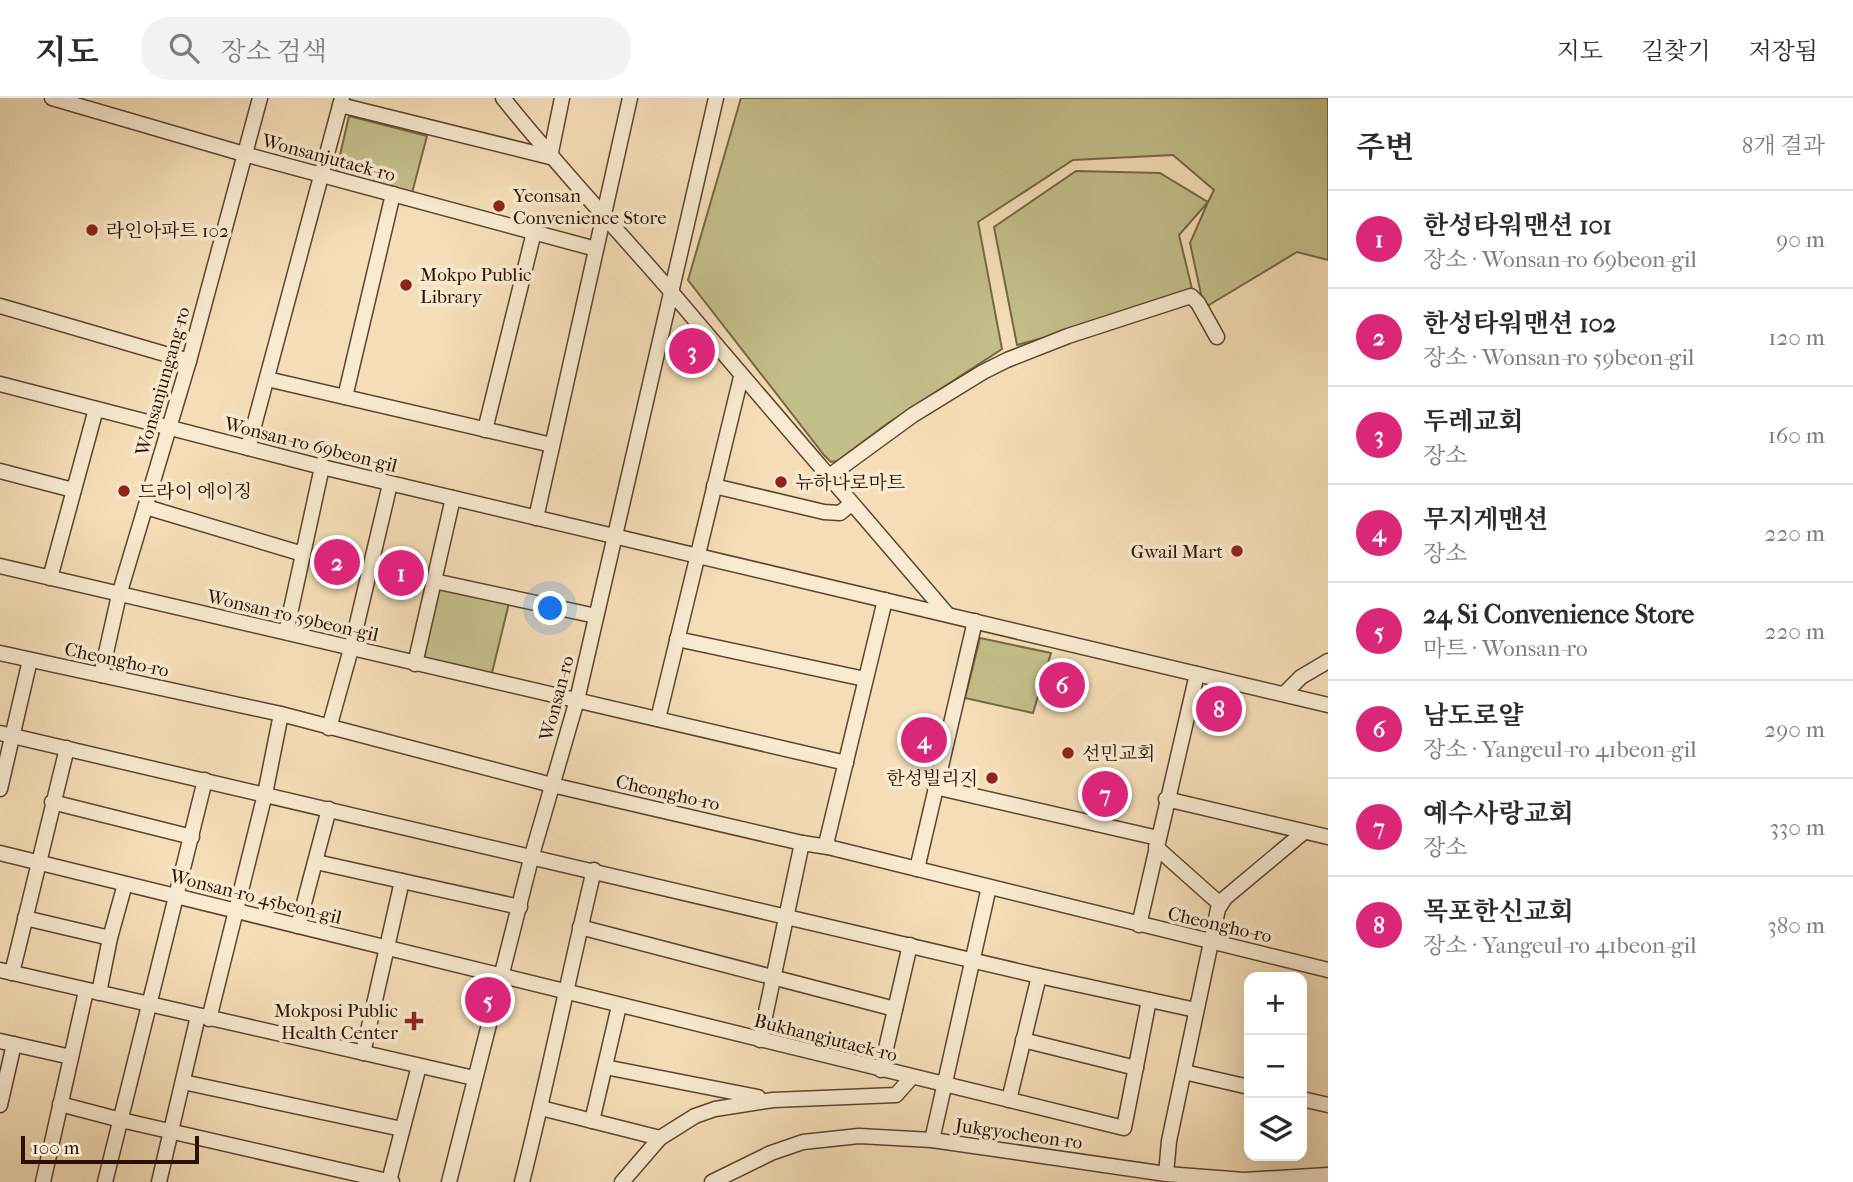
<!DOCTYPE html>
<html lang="ko">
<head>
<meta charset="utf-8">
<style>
  :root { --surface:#fff; --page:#f2f2f3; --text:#2b2b33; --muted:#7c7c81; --line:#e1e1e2; --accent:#db2777 }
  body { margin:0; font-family:"IM FELL French Canon","Noto Serif KR",serif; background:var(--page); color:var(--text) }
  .controls { position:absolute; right:21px; bottom:21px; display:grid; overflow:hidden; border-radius:14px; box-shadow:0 7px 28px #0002 }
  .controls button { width:63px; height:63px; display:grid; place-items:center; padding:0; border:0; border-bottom:2px solid var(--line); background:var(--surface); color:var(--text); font:35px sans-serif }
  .scale { position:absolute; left:21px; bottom:18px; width:178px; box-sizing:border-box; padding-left:7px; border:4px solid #2a1102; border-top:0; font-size:19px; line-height:24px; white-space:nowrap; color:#2a1102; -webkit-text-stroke:5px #f8ead0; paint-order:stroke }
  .you { position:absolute; left:551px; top:511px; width:24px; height:24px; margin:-18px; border:5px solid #fff; border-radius:50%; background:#1a73e8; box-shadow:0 0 0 10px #1a73e833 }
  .badge { display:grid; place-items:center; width:46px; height:46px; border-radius:50%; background:var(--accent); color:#fff; font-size:23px; font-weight:700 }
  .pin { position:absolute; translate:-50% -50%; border:4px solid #fff; box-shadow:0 2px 7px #0006 }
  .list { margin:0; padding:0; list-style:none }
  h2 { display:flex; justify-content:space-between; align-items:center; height:91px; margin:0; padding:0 28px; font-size:30px }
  h2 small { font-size:23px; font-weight:400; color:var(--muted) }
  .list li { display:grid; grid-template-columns:46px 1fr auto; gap:21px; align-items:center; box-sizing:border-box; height:98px; padding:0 28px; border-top:2px solid var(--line) }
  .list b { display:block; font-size:26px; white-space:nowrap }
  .list p { margin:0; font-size:23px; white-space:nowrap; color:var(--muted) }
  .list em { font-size:23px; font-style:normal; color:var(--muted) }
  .icon { flex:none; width:38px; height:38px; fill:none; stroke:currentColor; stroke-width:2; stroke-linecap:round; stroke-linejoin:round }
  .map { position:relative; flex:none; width:1328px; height:1084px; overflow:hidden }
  header { display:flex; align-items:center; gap:42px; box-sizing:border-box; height:98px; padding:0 35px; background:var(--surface); border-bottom:2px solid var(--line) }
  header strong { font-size:33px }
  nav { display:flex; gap:38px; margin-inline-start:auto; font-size:24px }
  .search { width:490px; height:63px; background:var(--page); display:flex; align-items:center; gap:18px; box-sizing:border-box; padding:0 24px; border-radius:28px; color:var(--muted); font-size:26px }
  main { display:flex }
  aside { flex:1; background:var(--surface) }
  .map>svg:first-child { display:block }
  .green { fill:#c3bf89; stroke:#766846; stroke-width:2 }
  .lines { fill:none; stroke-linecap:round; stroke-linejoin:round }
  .minor-casing { stroke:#5d442f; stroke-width:17 }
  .minor { stroke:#f8ead0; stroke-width:14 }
  .poi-dot { fill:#8f2418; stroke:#f8ead0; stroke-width:2.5 }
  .labels { text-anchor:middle; stroke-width:7; stroke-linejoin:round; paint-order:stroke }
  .street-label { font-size:19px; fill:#2a1102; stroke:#f8ead0 }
  .poi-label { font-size:19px; fill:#2a1102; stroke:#f8ead0; text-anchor:start }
</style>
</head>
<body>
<header>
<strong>지도</strong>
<div class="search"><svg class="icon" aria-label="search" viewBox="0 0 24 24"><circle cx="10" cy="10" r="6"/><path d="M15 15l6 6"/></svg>장소 검색</div>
<nav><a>지도</a><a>길찾기</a><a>저장됨</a></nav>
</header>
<main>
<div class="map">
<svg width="1328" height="1084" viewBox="0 0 1328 1084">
  <rect width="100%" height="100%" fill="#f5deb7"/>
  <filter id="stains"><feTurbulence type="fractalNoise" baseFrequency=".00286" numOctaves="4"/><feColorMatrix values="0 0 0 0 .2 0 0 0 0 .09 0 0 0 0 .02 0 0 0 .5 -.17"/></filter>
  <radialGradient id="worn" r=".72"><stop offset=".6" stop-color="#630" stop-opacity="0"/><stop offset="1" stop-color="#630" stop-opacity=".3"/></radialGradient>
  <!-- green -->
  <g class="green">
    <path d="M741 0H1328V162L1297 154 1204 210 1190 145 1208 104 1179 137 1194 199 1017 247 994 129 1076 73 1160 75 1208 104 1214 92 1173 57 1073 62 978 124 1002 251 888 325 837 363 831 364 824 357 688 182Z"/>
    <path d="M349 18 427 38 412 95 336 74Z"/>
    <path d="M442 490 509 505 491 579 425 563 422 558 437 494Z"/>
    <path d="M980 540 1051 555 1033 615 965 600Z"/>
  </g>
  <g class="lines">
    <!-- minor casing -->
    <g class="minor-casing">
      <g id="minor">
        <path d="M52 0 244 56 596 151"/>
        <path d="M503 0C557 68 617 131 674 197 764 304 856 409 947 516"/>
        <path d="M340 7 550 59 562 0"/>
        <path d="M0 208 189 263"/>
        <path d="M267 281 552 347"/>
        <path d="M0 286 322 369 1328 607"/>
        <path d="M345 299 393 96"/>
        <path d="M485 332 534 134"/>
        <path d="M248 350 342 0"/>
        <path d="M0 373 73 392"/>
        <path d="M828 379 913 317 983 274 1007 262 1068 238 1191 198 1198 205 1217 239"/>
        <path d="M714 388 824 414 840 415 851 406"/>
        <path d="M146 409 303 456"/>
        <path d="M536 420 630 0"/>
        <path d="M0 468 846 665"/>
        <path d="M50 480 96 311"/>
        <path d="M434 483 596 518"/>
        <path d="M286 534 322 369"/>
        <path d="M677 541 865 581"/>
        <path d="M0 555 281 616 552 687 802 745 828 749 1328 872"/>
        <path d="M415 566 453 400"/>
        <path d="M101 577 119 497 189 263 260 0"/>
        <path d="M1285 595 1301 579 1328 563"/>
        <path d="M658 621 741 279"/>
        <path d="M329 630 351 551 390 386"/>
        <path d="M0 635 1039 878 1196 912"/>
        <path d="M935 689 1158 740"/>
        <path d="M0 691 30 562"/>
        <path d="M1166 701 1328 739"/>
        <path d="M52 704 192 739"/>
        <path d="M828 749 827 742 885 502"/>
        <path d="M1156 749 1220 806"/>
        <path d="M0 755 1124 1030 1149 902"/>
        <path d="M316 764 520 809"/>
        <path d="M917 771 975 523"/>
        <path d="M25 820 110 840"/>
        <path d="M1139 827 1197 576"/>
        <path d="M298 828 329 711"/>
        <path d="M580 829 895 911"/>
        <path d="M0 872 474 980"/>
        <path d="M12 875 67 650"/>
        <path d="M99 895 110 840 125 786"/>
        <path d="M209 921 265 696 281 616"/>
        <path d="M760 942 802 745"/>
        <path d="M1023 942 1136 970"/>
        <path d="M0 943 71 959"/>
        <path d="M363 955 402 783"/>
        <path d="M605 969 758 999"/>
        <path d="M881 972 910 847"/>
        <path d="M1184 974 1249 989"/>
        <path d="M183 984 402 1031"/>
        <path d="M1302 1001 1328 1007"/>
        <path d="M1009 1002 1039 878"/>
        <path d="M60 1006 121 1022 392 1084"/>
        <path d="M0 1007 14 946"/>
        <path d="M541 1010 660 1040"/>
        <path d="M592 1023 619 908"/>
        <path d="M932 1042 989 789"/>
        <path d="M1166 1076 1169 1043 1218 811 1225 800 1304 734"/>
        <path d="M389 1083 419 968"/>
        <path d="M43 1084 86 893"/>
        <path d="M105 1084 205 682"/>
        <path d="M159 1084 198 918"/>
        <path d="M449 1084 532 757 577 602 716 0"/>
        <path d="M522 1084C548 981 569 876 594 772"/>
        <path d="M622 1084 660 1040 695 1018 715 1011 773 1002 896 997 911 980"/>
        <path d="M712 1084 771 1055 803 1044 859 1038 932 1042 1166 1076 1244 1082 1328 1077"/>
      </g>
    </g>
    <!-- minor -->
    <use href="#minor" class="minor"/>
  </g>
  <!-- markers -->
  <g class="poi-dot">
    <circle cx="499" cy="108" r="7"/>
    <circle cx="92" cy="132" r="7"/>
    <circle cx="406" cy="187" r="7"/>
    <circle cx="781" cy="384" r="7"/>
    <circle cx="124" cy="393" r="7"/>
    <circle cx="1237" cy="453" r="7"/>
    <circle cx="1068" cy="655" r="7"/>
    <circle cx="992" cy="680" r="7"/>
    <path d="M410.5 912.5h7v7h7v7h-7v7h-7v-7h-7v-7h7z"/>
  </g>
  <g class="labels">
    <!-- street labels -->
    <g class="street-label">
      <text transform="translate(329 59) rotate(15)" y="7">Wonsanjutaek-ro</text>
      <text transform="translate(162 283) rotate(-74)" y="7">Wonsanjungang-ro</text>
      <text transform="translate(311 346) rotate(14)" y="7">Wonsan-ro 69beon-gil</text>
      <text transform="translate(293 517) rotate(13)" y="7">Wonsan-ro 59beon-gil</text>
      <text transform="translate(117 561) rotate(12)" y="7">Cheongho-ro</text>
      <text transform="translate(556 600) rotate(-75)" y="7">Wonsan-ro</text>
      <text transform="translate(668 694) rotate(13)" y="7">Cheongho-ro</text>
      <text transform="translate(256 798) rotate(14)" y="7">Wonsan-ro 45beon-gil</text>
      <text transform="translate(1220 826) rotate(13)" y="7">Cheongho-ro</text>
      <text transform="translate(826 939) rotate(14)" y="7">Bukhangjutaek-ro</text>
      <text transform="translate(1019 1035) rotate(8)" y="7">Jukgyocheon-ro</text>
    </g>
    <!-- poi labels -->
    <g class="poi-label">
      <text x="513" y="104">Yeonsan<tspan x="513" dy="22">Convenience Store</tspan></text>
      <text x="106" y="139">라인아파트 102</text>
      <text x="420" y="183">Mokpo Public<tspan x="420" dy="22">Library</tspan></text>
      <text x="795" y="391">뉴하나로마트</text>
      <text x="138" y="400">드라이 에이징</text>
      <text x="1223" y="460" text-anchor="end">Gwail Mart</text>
      <text x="1082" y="662">선민교회</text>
      <text x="978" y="687" text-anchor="end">한성빌리지</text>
      <text x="398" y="919" text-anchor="end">Mokposi Public<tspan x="398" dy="22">Health Center</tspan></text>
    </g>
  </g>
  <rect width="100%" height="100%" filter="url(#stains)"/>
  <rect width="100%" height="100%" fill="url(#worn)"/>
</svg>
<div class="controls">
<button>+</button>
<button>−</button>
<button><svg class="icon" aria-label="layers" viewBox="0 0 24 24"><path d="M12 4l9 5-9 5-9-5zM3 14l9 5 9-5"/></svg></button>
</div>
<div class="scale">100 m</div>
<div class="you"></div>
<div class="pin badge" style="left:401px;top:475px">1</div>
<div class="pin badge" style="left:337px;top:464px">2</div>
<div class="pin badge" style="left:692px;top:253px">3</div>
<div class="pin badge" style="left:924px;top:642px">4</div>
<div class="pin badge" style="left:488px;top:902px">5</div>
<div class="pin badge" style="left:1062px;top:587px">6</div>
<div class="pin badge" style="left:1105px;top:696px">7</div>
<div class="pin badge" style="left:1219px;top:611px">8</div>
</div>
<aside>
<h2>주변<small>8개 결과</small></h2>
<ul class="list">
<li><span class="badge">1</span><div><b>한성타워맨션 101</b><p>장소 · Wonsan-ro 69beon-gil</p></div><em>90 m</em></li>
<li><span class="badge">2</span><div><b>한성타워맨션 102</b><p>장소 · Wonsan-ro 59beon-gil</p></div><em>120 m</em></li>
<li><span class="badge">3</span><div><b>두레교회</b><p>장소</p></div><em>160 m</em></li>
<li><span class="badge">4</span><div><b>무지게맨션</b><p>장소</p></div><em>220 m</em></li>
<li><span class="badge">5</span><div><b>24 Si Convenience Store</b><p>마트 · Wonsan-ro</p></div><em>220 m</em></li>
<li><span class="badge">6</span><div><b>남도로얄</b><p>장소 · Yangeul-ro 41beon-gil</p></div><em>290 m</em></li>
<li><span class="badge">7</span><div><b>예수사랑교회</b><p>장소</p></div><em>330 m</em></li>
<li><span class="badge">8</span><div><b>목포한신교회</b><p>장소 · Yangeul-ro 41beon-gil</p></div><em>380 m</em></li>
</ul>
</aside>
</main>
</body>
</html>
